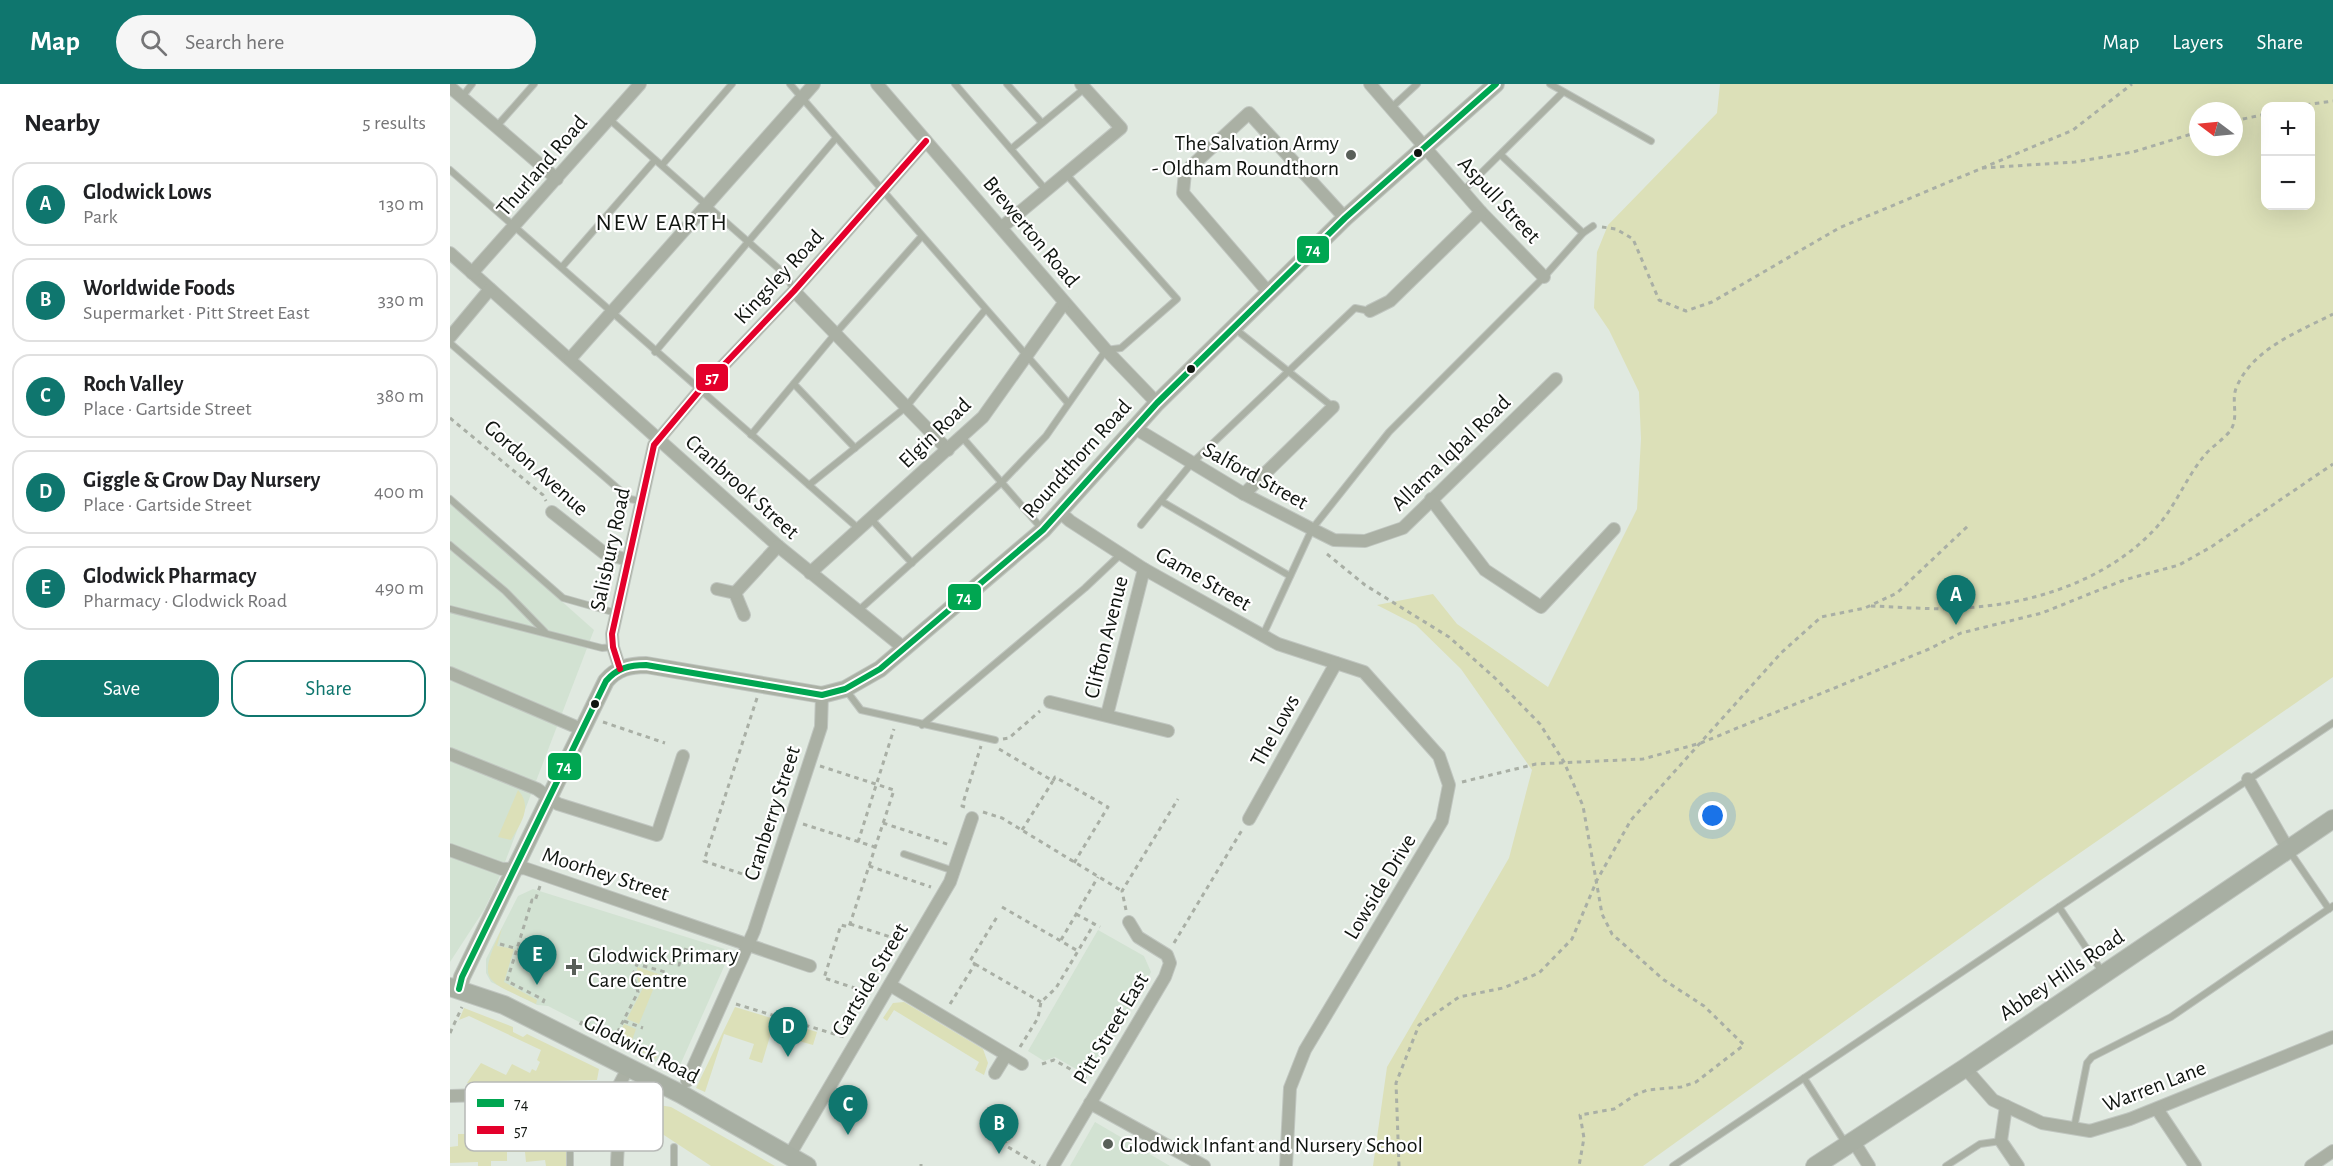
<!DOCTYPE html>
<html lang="en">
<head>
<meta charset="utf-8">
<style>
  :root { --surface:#fff; --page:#f6f6f6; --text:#202124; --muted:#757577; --line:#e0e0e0; --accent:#0f766e }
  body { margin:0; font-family:"Alegreya Sans",sans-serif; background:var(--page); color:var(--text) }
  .controls { position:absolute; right:18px; top:18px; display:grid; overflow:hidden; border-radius:12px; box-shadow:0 6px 24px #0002 }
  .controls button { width:54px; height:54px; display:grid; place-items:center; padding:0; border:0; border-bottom:2px solid var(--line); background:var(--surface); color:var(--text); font:30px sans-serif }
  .compass { position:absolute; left:1739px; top:18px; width:54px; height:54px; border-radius:50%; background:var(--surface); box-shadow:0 6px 24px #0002; rotate:286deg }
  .you { position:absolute; left:1263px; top:732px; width:21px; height:21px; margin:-15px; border:4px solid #fff; border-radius:50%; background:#1a73e8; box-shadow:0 0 0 9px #1a73e833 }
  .badge { display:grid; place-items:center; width:39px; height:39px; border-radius:50%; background:var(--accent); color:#fff; font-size:20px; font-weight:700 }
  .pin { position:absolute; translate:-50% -50px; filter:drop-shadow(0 2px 3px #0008) }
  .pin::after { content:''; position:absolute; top:32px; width:21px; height:18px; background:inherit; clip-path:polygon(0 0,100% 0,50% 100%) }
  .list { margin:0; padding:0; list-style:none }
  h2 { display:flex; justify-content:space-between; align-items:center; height:78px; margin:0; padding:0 24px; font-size:26px }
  h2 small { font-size:20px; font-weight:400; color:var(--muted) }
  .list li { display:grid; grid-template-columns:39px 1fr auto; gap:18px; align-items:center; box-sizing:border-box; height:84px; margin:0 12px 12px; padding:0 12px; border:2px solid var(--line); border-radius:18px }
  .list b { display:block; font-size:22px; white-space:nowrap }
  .list p { margin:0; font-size:20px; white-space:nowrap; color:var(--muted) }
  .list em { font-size:20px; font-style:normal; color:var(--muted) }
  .actions { display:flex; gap:12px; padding:18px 24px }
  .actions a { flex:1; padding:14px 0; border:2px solid var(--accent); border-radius:18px; text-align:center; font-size:21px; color:var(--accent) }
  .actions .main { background:var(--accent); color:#fff }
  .icon { flex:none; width:33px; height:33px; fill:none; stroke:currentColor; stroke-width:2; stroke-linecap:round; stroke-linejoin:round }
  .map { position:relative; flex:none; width:1883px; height:1082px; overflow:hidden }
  header { display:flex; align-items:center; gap:36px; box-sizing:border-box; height:84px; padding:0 30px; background:var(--accent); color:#fff }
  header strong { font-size:28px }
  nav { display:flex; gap:33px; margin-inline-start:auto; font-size:21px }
  .search { width:420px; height:54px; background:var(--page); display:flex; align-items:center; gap:15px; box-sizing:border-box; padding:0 21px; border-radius:33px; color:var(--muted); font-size:22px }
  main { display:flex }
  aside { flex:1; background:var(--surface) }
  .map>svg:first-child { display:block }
  .built { fill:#d2e2d2 }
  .green { fill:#dce0b8; fill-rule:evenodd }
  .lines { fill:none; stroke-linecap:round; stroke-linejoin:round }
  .service-casing { stroke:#c0c6c0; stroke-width:8 }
  .minor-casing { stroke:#c0c6c0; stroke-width:14 }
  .tertiary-casing { stroke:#c0c6c0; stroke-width:18 }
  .secondary-casing { stroke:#c0c6c0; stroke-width:20 }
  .path { stroke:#a9afa5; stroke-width:3; stroke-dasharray:4.5 4.5; stroke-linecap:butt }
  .service { stroke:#aab0a4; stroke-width:6 }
  .minor { stroke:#aab0a4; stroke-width:12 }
  .tertiary { stroke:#aab0a4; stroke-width:16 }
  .secondary { stroke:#a8afa3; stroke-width:18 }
  .bus-1-casing { stroke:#fff; stroke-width:10 }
  .bus-2-casing { stroke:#fff; stroke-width:10 }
  .bus-1 { stroke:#00a651; stroke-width:6 }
  .bus-2 { stroke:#e4002b; stroke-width:6 }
  .bus-dot { fill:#101510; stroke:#fff; stroke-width:2 }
  .poi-dot { fill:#595f59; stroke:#fff; stroke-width:2 }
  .labels { text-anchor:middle; stroke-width:4.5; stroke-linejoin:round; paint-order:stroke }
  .poi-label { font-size:22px; fill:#101510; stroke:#fff; text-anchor:start }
  .street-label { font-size:22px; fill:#101510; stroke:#fff }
  .neighbourhood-label { font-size:24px; letter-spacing:1.5px; fill:#101510; stroke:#fff }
  .key { fill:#fff; stroke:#b7b9b7; stroke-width:1.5 }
  .key-label { font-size:16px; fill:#101510 }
  .line-badge { stroke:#fff; stroke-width:2 }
  .badge-label { font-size:16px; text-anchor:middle; font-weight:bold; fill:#fff }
</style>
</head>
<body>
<header>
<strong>Map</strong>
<div class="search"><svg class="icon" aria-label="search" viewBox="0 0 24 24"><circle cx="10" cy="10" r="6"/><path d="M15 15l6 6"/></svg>Search here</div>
<nav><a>Map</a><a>Layers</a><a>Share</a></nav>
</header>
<main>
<aside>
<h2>Nearby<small>5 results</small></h2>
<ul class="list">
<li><span class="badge">A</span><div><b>Glodwick Lows</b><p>Park</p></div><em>130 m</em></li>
<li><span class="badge">B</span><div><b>Worldwide Foods</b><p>Supermarket · Pitt Street East</p></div><em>330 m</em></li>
<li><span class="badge">C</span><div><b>Roch Valley</b><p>Place · Gartside Street</p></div><em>380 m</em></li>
<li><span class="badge">D</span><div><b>Giggle &amp; Grow Day Nursery</b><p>Place · Gartside Street</p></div><em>400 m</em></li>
<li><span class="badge">E</span><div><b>Glodwick Pharmacy</b><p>Pharmacy · Glodwick Road</p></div><em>490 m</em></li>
</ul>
<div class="actions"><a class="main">Save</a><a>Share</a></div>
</aside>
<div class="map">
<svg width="1883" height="1082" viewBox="0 0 1883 1082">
  <rect width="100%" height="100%" fill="#e0e9e0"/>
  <!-- built -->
  <g class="built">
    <path d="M0 418 144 546 47 799 34 826 0 878Z"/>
    <path d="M83 805 281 867 227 988 98 922 87 921 41 898 36 889V875L68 812Z"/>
    <path d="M648 846 694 872 701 888 642 994 605 973 594 977 578 967Z"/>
    <path d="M645 1038 720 1082H620Z"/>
  </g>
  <!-- green -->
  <g class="green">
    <path d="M1270 0H1883V593L1591 796 1193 1082H923L937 983 1059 774 1082 686 1011 585 966 541 927 521 983 510 1007 540 1098 603 1187 425 1191 355 1189 308 1159 246 1144 224 1147 168 1158 141 1267 29ZM1860 22V122H1816V22ZM1748 27H1784V63H1748Z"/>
    <path d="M68 706C83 723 71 739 61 756L48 753Z"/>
    <path d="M52 844 47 862 64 865 54 898 87 916 86 920C35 895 26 900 52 844Z"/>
    <path d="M187 883 215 892 211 903 205 901 189 940 177 935 193 904 188 897Z"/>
    <path d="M454 918 533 965 538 979 534 991 525 986 529 978 444 926 437 937 433 934 443 919Z"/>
    <path d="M285 923 367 948 363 961 321 949 312 979 299 975 304 960 274 950 255 1008 246 1004Z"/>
    <path d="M14 924 63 943V948L73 953 77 950 149 985 147 996 17 999 31 979 56 991 62 980 80 989 82 985 86 987 90 978 87 976 91 966 19 932 9 936Z"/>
    <path d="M174 940 186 945 181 959 207 971 206 975 167 955Z"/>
    <path d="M197 1019 221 1023 325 1082H261L185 1032Z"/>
    <path d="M93 1032 94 1045H116V1082H96L95 1076 76 1078 75 1068H57V1077H41V1082H28V1078L0 1079V1082V1063L8 1062V1050H33V1038H40V1051H50V1062L59 1061V1046L80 1045V1033Z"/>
  </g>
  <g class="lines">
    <!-- service casing -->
    <g class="service-casing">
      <g id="service">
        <path d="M340 0 618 319"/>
        <path d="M505 0 596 106"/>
        <path d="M557 0 592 39"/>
        <path d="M1100 0 1201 57"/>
        <path d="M12 13 22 0"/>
        <path d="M941 24 967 0"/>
        <path d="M159 35 337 192 344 207"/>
        <path d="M46 43 84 0"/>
        <path d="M561 65 635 4"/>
        <path d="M1051 71 1133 149"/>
        <path d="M212 81 282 0"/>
        <path d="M0 86 409 445"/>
        <path d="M1013 107 1113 8"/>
        <path d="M112 183 205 76"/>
        <path d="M784 244 883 323"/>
        <path d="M0 259 180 415 190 417"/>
        <path d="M205 268 386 54"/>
        <path d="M344 300 405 364"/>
        <path d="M301 351 385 250 471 153"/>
        <path d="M512 353 593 446"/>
        <path d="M359 401 456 323 535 226"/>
        <path d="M0 415 113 514 166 529"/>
        <path d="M711 417 840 492"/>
        <path d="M421 435 462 479"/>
        <path d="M691 441 741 380 905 224 920 227"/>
        <path d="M0 461 55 507 95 548"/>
        <path d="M0 525 152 564 163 563"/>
        <path d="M408 527 552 398 596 352 656 266 671 264 727 215 616 90"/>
        <path d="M813 551 862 445 939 348 1094 193 1133 149 1143 142"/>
        <path d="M396 606 411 626 545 656"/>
        <path d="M472 641 635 504 671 470"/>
        <path d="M1840 768 1879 825"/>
        <path d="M454 770 504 787"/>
        <path d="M1609 823 1883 639"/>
        <path d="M1354 994 1609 823 1653 889"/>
        <path d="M1624 1044 1637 979 1642 973 1721 933 1883 822"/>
        <path d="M120 1082V1064L167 1063"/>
        <path d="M224 1082V1063"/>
        <path d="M1223 1082 1354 994 1396 1060"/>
        <path d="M1496 1082 1530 1060 1551 1057"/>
      </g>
    </g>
    <!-- minor casing -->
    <g class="minor-casing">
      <g id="minor">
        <path d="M427 0 656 266 707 319"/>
        <path d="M920 0 1031 128 1094 193"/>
        <path d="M0 3 107 95"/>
        <path d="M552 143 671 44 631 0"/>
        <path d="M0 169 328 462 455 565"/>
        <path d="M22 189 190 0"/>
        <path d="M344 207 498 366"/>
        <path d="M819 209 733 109 735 88 799 29 895 134"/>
        <path d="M920 227 940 217 1031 128"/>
        <path d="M0 253 40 205"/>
        <path d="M120 275 364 0"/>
        <path d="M683 343 794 410 862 445 884 456 915 457 953 444 1106 295"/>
        <path d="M794 410 883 323"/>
        <path d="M981 415 1035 486 1091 523 1164 445"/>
        <path d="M102 428 154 469 178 476"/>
        <path d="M611 429 620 437 694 485 828 560 914 588 989 672 999 701 992 737 855 966 840 1004 836 1082"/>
        <path d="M360 489 533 333 614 219"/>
        <path d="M267 505 285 509 294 531"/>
        <path d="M285 509 328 462"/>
        <path d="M170 585 163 563 162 550 204 361 250 306 344 207 476 57"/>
        <path d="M0 589 131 645"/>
        <path d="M600 618 718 647"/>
        <path d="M657 631 694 485"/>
        <path d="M0 670 87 705 108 720 207 751 233 672"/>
        <path d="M1798 695 1838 765"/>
        <path d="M799 735 886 579"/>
        <path d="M0 766 52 785 74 784 360 882"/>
        <path d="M440 901 572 980"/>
        <path d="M1515 984 1543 1016 1592 1039 1640 1047 1680 1035 1883 953"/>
        <path d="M545 989 556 971"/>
        <path d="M237 997 304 847 371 643 372 611"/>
        <path d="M0 1012 166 1007"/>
        <path d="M640 1019 754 1082"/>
        <path d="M1556 1022 1551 1057 1568 1082"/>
        <path d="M1707 1025 1745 1082"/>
        <path d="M1404 1058 1419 1082"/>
        <path d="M339 1072 500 798 522 734"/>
        <path d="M167 1082C167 1056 174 1032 166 1007L178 984"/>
        <path d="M603 1082 715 893 720 879 717 871 688 853 679 838"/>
        <path d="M1861 1082 1883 1067"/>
      </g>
    </g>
    <!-- tertiary casing -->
    <g class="tertiary-casing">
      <path id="tertiary" d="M9 905 12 893 156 597C167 584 180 581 196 581L372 611 395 605 430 585 593 446 707 319 895 134 1046 0"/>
    </g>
    <!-- secondary casing -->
    <g class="secondary-casing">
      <g id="secondary">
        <path d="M0 903 54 921 231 1010 357 1082"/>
        <path d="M1365 1082 1515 984 1883 735"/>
      </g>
    </g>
    <!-- path -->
    <g class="path">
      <path d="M1847 22 1883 17"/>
      <path d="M1784 37 1816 30"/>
      <path d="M1532 84 1625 78 1683 68 1748 48"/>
      <path d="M1152 143 1166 145 1183 155 1209 216 1236 227 1262 218 1389 144 1623 46 1682 0"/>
      <path d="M0 334 93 411 96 417"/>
      <path d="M877 470 915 501 999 553 1046 595 1090 640 1114 678 1133 722 1152 830 1162 850 1214 896 1254 922 1294 961 1246 998 1231 1003 1197 1006 1185 1011 1164 1025 1130 1031 1134 1054 1129 1082"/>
      <path d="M1421 522C1455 523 1491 527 1526 523 1589 518 1658 494 1703 447 1724 426 1735 395 1754 372 1761 363 1773 356 1780 347 1790 333 1780 316 1787 302 1804 264 1848 248 1883 230"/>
      <path d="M307 614 254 777 307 795"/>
      <path d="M153 638 215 659"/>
      <path d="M553 655 559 654 590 627"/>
      <path d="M549 665 603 697 605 693 658 723 624 779"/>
      <path d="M370 682 444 706 399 843 391 841 374 894 420 909"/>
      <path d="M1012 698 1086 680 1193 675 1251 659 1479 565 1511 549 1592 529 1674 496 1729 481 1761 463 1883 380"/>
      <path d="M515 723 512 722 531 662"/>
      <path d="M533 728 552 734 672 807"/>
      <path d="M433 739 500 761"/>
      <path d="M353 740 425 763"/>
      <path d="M572 746 603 697"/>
      <path d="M408 758 444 645"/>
      <path d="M419 782 481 803"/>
      <path d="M90 802 85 817 82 816 57 897 94 916 91 923"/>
      <path d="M552 823 628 867"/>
      <path d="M676 826 672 807 728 715"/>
      <path d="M626 830 650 843"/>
      <path d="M400 840 450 856"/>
      <path d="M611 856 648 793"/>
      <path d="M724 859 792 746"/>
      <path d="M50 860 68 865"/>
      <path d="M219 879 229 881 234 865 257 872"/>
      <path d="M525 880 591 918"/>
      <path d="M286 920 394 953"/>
      <path d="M500 920 525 880 520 877 547 833"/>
      <path d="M174 937 193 944"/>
      <path d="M130 941 133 936 166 951 188 908 183 891 187 880 215 888"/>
      <path d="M0 949 12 923"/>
      <path d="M570 963 588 934 591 918 606 904 644 840"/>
      <path d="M592 980 604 976 638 995"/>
      <path d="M550 1047 558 1063 590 1082"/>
      <path d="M471 1080V1082"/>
      <path d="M949 1082 946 999 969 941 1009 913 1053 904 1089 889 1122 855 1147 796 1181 736 1331 569 1371 533 1415 524 1447 509 1520 440"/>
    </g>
    <!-- service -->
    <use href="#service" class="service"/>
    <!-- minor -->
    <use href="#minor" class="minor"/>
    <!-- tertiary -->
    <use href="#tertiary" class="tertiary"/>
    <!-- secondary -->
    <use href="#secondary" class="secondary"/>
    <!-- bus-1 casing -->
    <g class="bus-1-casing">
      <path id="bus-1" d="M9 905 12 893 156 597C167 584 180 581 196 581L372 611 395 605 430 585 593 446 707 319 895 134 1046 0"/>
    </g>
    <!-- bus-2 casing -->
    <g class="bus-2-casing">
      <path id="bus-2" d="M170 585 163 563 162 550 204 361 250 306 344 207 476 57"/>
    </g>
    <!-- bus-1 -->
    <use href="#bus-1" class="bus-1"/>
    <!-- bus-2 -->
    <use href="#bus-2" class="bus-2"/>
  </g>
  <!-- markers -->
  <g class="bus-dot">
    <circle cx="968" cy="69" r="5"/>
    <circle cx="741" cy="285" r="5"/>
    <circle cx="145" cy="620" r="5"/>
  </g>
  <g class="poi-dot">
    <circle cx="901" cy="71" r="6"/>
    <path d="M121 874h6v6h6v6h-6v6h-6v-6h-6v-6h6z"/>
    <circle cx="658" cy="1060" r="6"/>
  </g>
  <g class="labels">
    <!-- poi labels -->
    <g class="poi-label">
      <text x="889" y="66" text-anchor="end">The Salvation Army<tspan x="889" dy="25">- Oldham Roundthorn</tspan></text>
      <text x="138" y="878">Glodwick Primary<tspan x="138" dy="25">Care Centre</tspan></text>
      <text x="670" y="1068">Glodwick Infant and Nursery School</text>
    </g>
    <!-- street labels -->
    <g class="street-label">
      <text transform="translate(91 81) rotate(-49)" y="8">Thurland Road</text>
      <text transform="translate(1050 115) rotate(47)" y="8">Aspull Street</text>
      <text transform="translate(582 147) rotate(50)" y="8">Brewerton Road</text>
      <text transform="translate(328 192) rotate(-47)" y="8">Kingsley Road</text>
      <text transform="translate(484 348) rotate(-44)" y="8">Elgin Road</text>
      <text transform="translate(1000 368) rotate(-44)" y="8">Allama Iqbal Road</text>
      <text transform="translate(626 374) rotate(-48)" y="8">Roundthorn Road</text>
      <text transform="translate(87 383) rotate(42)" y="8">Gordon Avenue</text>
      <text transform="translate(806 391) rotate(29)" y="8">Salford Street</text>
      <text transform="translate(293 402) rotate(42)" y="8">Cranbrook Street</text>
      <text transform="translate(159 465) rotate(-78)" y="8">Salisbury Road</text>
      <text transform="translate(754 494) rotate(30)" y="8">Game Street</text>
      <text transform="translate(655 553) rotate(-76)" y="8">Clifton Avenue</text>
      <text transform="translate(824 646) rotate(-61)" y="8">The Lows</text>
      <text transform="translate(321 729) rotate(-72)" y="8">Cranberry Street</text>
      <text transform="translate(156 789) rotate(18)" y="8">Moorhey Street</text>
      <text transform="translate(929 802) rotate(-59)" y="8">Lowside Drive</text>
      <text transform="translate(1611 890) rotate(-34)" y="8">Abbey Hills Road</text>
      <text transform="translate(419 895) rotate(-59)" y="8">Gartside Street</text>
      <text transform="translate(660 944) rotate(-59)" y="8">Pitt Street East</text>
      <text transform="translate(192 964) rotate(27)" y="8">Glodwick Road</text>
      <text transform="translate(1704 1001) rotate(-21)" y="8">Warren Lane</text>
    </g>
    <!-- neighbourhood labels -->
    <g class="neighbourhood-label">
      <text x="212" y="146">NEW EARTH</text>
    </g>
  </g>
  <!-- legend -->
  <rect x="15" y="998" width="198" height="69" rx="9" class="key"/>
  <rect x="27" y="1015" width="27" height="8" fill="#00a651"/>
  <rect x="27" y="1042" width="27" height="8" fill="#e4002b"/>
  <g class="key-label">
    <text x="64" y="1025">74</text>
    <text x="64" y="1052">57</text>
  </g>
  <g class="line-badge">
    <rect x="846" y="151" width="34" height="29" rx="6" fill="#00a651"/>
    <rect x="245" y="279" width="34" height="29" rx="6" fill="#e4002b"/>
    <rect x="497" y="499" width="35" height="28" rx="6" fill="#00a651"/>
    <rect x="97" y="668" width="35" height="29" rx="6" fill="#00a651"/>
  </g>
  <g class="badge-label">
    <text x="863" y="171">74</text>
    <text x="262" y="299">57</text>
    <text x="514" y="519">74</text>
    <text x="114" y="688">74</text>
  </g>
</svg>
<div class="controls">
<button>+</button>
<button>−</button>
</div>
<svg class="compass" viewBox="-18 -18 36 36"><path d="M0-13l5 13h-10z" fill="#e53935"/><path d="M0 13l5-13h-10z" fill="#757577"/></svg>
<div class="you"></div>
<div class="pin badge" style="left:1506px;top:541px">A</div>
<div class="pin badge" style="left:549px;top:1070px">B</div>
<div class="pin badge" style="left:398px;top:1051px">C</div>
<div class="pin badge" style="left:338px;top:973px">D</div>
<div class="pin badge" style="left:87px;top:901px">E</div>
</div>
</main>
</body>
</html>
